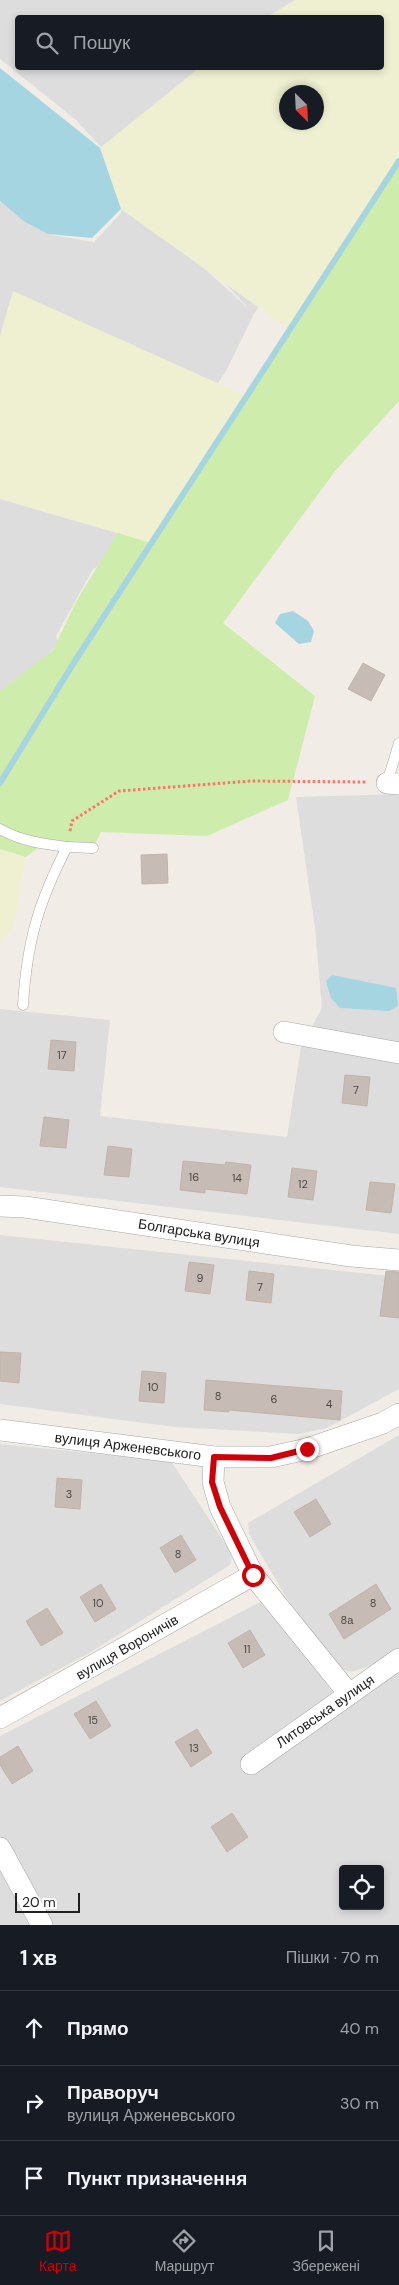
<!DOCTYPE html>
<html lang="uk">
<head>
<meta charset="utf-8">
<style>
  :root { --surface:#171b24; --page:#20242c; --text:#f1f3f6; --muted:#9ea1a6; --line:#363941; --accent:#d00009 }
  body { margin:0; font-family:"DM Sans",sans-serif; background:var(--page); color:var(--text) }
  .controls { position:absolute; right:15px; bottom:15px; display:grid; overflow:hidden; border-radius:5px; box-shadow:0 2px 8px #0003 }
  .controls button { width:45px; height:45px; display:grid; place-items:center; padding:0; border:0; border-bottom:1px solid var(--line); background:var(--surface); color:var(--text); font:25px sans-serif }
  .compass { position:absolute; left:279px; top:85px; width:45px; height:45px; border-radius:50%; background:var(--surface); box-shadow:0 2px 8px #0003; rotate:156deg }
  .scale { position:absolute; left:15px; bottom:12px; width:65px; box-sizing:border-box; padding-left:5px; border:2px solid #202020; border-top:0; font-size:14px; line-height:18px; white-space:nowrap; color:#202020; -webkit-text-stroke:4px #fff; paint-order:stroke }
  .stop { position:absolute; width:15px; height:15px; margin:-11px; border:4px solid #d00009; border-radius:50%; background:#fff }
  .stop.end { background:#d00009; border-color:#fff; box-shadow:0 1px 5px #0008 }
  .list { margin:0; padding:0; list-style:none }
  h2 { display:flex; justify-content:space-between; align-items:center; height:65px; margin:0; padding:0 20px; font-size:21px }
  h2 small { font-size:16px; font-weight:400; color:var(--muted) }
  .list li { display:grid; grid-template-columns:32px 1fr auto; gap:15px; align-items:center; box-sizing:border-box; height:75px; padding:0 20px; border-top:1px solid var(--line) }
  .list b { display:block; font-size:19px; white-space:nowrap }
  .list p { margin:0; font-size:16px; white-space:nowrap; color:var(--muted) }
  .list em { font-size:16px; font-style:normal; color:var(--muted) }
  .icon { flex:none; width:28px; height:28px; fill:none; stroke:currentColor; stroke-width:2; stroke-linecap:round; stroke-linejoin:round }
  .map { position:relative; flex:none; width:399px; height:1925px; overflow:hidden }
  .search { position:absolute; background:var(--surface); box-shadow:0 2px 8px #0003; left:15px; right:15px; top:15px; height:55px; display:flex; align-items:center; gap:12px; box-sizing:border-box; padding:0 18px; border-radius:5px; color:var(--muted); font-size:19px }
  .sheet { height:290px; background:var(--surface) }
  nav { display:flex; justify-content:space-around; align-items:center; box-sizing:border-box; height:70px; border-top:1px solid var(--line); background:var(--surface); font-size:14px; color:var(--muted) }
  nav a { display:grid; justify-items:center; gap:2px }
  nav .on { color:var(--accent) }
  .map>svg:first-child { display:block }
  .residential { fill:#dedddd; fill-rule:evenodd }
  .farmland { fill:#eff0d1; fill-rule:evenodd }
  .grass { fill:#ceecab }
  .water { fill:#a5d5e0 }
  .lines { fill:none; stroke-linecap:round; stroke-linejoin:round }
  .stream { stroke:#a5d5e0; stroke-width:6 }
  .building { fill:#c6bcb5; stroke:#c3b3a8 }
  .service-casing { stroke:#a7a7a7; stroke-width:11 }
  .minor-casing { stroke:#a7a7a7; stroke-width:22 }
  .path { stroke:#ff7369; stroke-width:3; stroke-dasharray:2.5 2.5; stroke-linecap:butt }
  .service { stroke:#fff; stroke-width:10 }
  .minor { stroke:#fff; stroke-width:21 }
  .route { stroke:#d00009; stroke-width:6 }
  .labels { text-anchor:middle; stroke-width:4; stroke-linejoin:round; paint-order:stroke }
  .number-label { font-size:11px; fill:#4a4745 }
  .street-label { font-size:14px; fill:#202020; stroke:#fff }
</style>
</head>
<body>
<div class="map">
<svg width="399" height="1925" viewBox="0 0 399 1925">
  <rect width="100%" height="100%" fill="#f1ede6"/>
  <!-- residential -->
  <g class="residential">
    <path d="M0 0H399L364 154 254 314 226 371 98 566 93 569 56 636 59 643 0 703V201L30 225 52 235 94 242 121 213 120 196 129 200 248 308 76 120 0 59ZM18 18H382V68H18ZM286 92H316V122H286Z"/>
    <path d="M399 794V1234L0 1187V1009L110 1020 100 1116 287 1137 301 1047 322 1008 315 928 296 797Z"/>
    <path d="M0 1235 399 1277V1389L327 1428 299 1434 175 1427 0 1404Z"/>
    <path d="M399 1435V1648L374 1665 351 1672 342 1669 334 1662 286 1597 249 1534 248 1523Z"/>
    <path d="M0 1444 171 1461 232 1554 230 1565 91 1652 0 1701Z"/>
    <path d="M266 1599 344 1709 399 1671V1925H0V1736ZM343 1869H380V1906H343Z"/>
  </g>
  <!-- farmland -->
  <g class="farmland">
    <path d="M295 0H399V161L289 329 121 209 100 148 199 68H382V18L267 17ZM286 92H316V122H286Z"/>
    <path d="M13 291 246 396 151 543 0 499V336Z"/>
    <path d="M0 849 26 857 13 927 0 944Z"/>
  </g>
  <!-- grass -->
  <path class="grass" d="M399 161V401L336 470 223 623 315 696 288 800 207 836 101 832 93 848 43 844 26 857 0 849V691L53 650 77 600 118 533 151 543Z"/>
  <!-- water -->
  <g class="water">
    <path d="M0 68 100 148 121 209 92 238 48 234 25 222 0 201Z"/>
    <path d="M293 611 308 621 314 631 311 642 299 644 275 623 280 614Z"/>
    <path d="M332 975 396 988 398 1006 389 1011 340 1008 331 998 326 981Z"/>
  </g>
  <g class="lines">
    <!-- stream -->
    <path class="stream" d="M0 783 73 664 399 161"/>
  </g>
  <!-- building -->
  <g class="building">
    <path d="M363 663 385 675 371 701 348 689Z"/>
    <path d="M167 854 168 883 142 884 141 855Z"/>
    <path d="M51 1040 76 1042 74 1071 48 1069Z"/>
    <path d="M345 1075 370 1077 367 1106 342 1103Z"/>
    <path d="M44 1117 69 1120 66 1148 40 1146Z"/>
    <path d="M108 1146 132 1149 129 1177 104 1175Z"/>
    <path d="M183 1161 225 1165 226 1162 251 1165 247 1194 205 1189V1193L180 1190Z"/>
    <path d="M292 1168 317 1171 313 1200 288 1197Z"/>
    <path d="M370 1182 395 1184 391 1213 366 1210Z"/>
    <path d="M189 1262 214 1265 210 1294 185 1291Z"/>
    <path d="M249 1271 274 1274 271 1303 246 1300Z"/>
    <path d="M386 1271 399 1272V1318L380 1316Z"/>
    <path d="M0 1352 21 1353 19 1383 0 1381Z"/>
    <path d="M142 1371 166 1373 164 1403 139 1401Z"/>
    <path d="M206 1380 342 1391 340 1420 229 1410V1412L204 1410Z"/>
    <path d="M57 1478 82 1480 80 1509 55 1507Z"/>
    <path d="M316 1499 331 1524 310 1537 294 1512Z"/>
    <path d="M181 1535 196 1560 175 1573 160 1548Z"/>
    <path d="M101 1584 116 1609 95 1622 80 1597Z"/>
    <path d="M376 1584 391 1609 344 1639 329 1614Z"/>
    <path d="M47 1608 63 1633 41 1646 26 1621Z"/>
    <path d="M250 1630 265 1655 243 1668 228 1643Z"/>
    <path d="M96 1701 111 1726 90 1739 74 1714Z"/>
    <path d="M197 1729 212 1753 191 1767 175 1742Z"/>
    <path d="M18 1746 33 1771 12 1784 0 1765V1757Z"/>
    <path d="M232 1813 248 1837 227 1852 211 1827Z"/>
  </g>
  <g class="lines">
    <!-- service casing -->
    <g class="service-casing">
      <g id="service">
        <path d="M387 783 399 743"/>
        <path d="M0 829C21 841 43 844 67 847"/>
        <path d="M23 1005C27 942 38 903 67 847L93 848"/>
      </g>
    </g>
    <!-- minor casing -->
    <g class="minor-casing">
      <g id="minor">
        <path d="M387 783 399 784"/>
        <path d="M284 1032 399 1053"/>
        <path d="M0 1206 25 1207 351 1256 399 1260"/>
        <path d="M0 1430 214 1457H271L307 1449 383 1423 399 1414"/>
        <path d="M214 1457 213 1482 220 1507 253 1575 349 1694"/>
        <path d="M0 1718 253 1575"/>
        <path d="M251 1764 399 1659"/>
        <path d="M0 1848 42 1925"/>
      </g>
    </g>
    <!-- path -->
    <path class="path" d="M70 831 72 821 119 791 251 781 366 782"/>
    <!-- service -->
    <use href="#service" class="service"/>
    <!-- minor -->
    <use href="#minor" class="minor"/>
  </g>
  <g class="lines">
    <!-- route -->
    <path class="route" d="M253 1575 220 1507 212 1482 214 1457 271 1458 307 1449"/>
  </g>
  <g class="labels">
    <!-- number labels -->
    <g class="number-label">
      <text x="62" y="1059">17</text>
      <text x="356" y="1094">7</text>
      <text x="194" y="1181">16</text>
      <text x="237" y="1182">14</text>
      <text x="303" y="1188">12</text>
      <text x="200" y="1282">9</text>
      <text x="260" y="1291">7</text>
      <text x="153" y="1391">10</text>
      <text x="218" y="1400">8</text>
      <text x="274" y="1403">6</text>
      <text x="329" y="1408">4</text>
      <text x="69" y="1498">3</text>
      <text x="178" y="1558">8</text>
      <text x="98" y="1607">10</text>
      <text x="373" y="1607">8</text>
      <text x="347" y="1624">8а</text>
      <text x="247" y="1653">11</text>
      <text x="93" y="1724">15</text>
      <text x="194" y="1752">13</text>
    </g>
    <!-- street labels -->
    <g class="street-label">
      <text transform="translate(199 1233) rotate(9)" y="5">Болгарська вулиця</text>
      <text transform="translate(128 1446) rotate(7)" y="5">вулиця Арженевського</text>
      <text transform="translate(127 1647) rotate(-30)" y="5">вулиця Вороничів</text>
      <text transform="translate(325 1711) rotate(-35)" y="5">Литовська вулиця</text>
    </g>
  </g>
</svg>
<div class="controls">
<button><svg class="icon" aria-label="locate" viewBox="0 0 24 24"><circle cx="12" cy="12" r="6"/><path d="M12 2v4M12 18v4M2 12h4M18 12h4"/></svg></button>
</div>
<svg class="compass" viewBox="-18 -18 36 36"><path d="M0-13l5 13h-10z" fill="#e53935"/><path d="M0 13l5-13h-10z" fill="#9ea1a6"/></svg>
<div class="scale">20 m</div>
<div class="stop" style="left:253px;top:1575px"></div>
<div class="stop end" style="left:307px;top:1449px"></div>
<div class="search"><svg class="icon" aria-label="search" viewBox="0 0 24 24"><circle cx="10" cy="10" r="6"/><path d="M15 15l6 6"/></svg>Пошук</div>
</div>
<section class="sheet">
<h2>1 хв<small>Пішки · 70 m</small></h2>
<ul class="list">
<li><svg class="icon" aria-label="ahead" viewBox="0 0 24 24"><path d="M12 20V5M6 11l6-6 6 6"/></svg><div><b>Прямо</b></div><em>40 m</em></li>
<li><svg class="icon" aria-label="right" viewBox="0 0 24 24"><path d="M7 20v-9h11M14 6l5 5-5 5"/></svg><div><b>Праворуч</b><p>вулиця Арженевського</p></div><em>30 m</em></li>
<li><svg class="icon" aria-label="arrive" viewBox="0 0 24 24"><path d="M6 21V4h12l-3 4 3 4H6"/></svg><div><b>Пункт призначення</b></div></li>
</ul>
</section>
<nav>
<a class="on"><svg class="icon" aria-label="map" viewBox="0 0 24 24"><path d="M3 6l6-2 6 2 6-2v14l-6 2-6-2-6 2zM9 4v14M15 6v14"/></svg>Карта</a>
<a><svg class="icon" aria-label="directions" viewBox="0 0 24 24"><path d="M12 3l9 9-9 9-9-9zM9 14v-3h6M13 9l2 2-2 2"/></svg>Маршрут</a>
<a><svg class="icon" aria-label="saved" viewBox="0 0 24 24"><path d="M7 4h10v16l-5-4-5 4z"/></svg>Збережені</a>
</nav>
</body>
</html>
